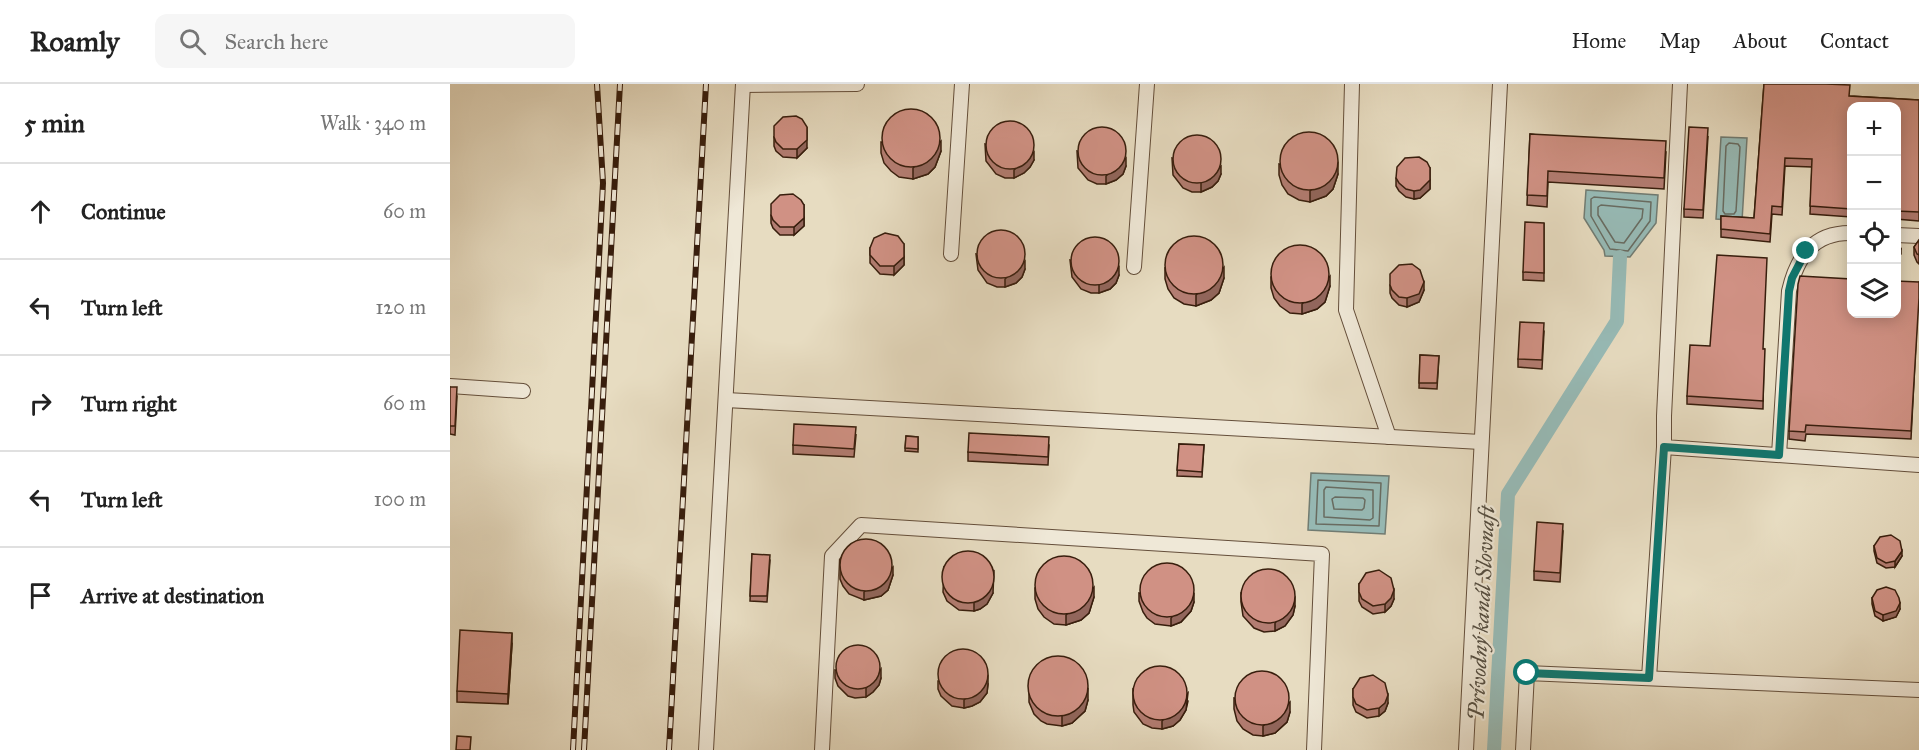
<!DOCTYPE html>
<html lang="en">
<head>
<meta charset="utf-8">
<style>
  :root { --surface:#fff; --page:#f6f6f6; --text:#222; --muted:#767676; --line:#e0e0e0 }
  body { margin:0; font-family:"IM FELL Great Primer",serif; background:var(--page); color:var(--text) }
  .controls { position:absolute; right:18px; top:18px; display:grid; overflow:hidden; border-radius:12px; box-shadow:0 3px 15px #0003 }
  .controls button { width:54px; height:54px; display:grid; place-items:center; padding:0; border:0; border-bottom:2px solid var(--line); background:var(--surface); color:var(--text); font:30px sans-serif }
  .stop { position:absolute; width:18px; height:18px; margin:-14px; border:4px solid #0f766e; border-radius:50%; background:#fff }
  .stop.end { background:#0f766e; border-color:#fff; box-shadow:0 2px 6px #0008 }
  .list { margin:0; padding:0; list-style:none }
  h2 { display:flex; justify-content:space-between; align-items:center; height:78px; margin:0; padding:0 24px; font-size:26px }
  h2 small { font-size:20px; font-weight:400; color:var(--muted) }
  .list li { display:grid; grid-template-columns:39px 1fr auto; gap:18px; align-items:center; box-sizing:border-box; height:96px; padding:0 24px; border-top:2px solid var(--line) }
  .list b { display:block; font-size:22px; white-space:nowrap }
  .list em { font-size:20px; font-style:normal; color:var(--muted) }
  .icon { flex:none; width:33px; height:33px; fill:none; stroke:currentColor; stroke-width:2; stroke-linecap:round; stroke-linejoin:round }
  .map { position:relative; flex:none; width:1469px; height:666px; overflow:hidden }
  header { display:flex; align-items:center; gap:36px; box-sizing:border-box; height:84px; padding:0 30px; background:var(--surface); border-bottom:2px solid var(--line) }
  header strong { font-size:28px }
  nav { display:flex; gap:33px; margin-inline-start:auto; font-size:21px }
  .search { width:420px; height:54px; background:var(--page); display:flex; align-items:center; gap:15px; box-sizing:border-box; padding:0 21px; border-radius:12px; color:var(--muted); font-size:22px }
  main { display:flex }
  aside { flex:1; background:var(--surface) }
  .map>svg:first-child { display:block }
  .water { fill:#97bbb7; stroke:#717c73; stroke-width:1.5 }
  .lines { fill:none; stroke-linecap:round; stroke-linejoin:round }
  .shore { stroke:#686c62; stroke-width:1.5 }
  .canal { stroke:#97bbb7; stroke-width:14 }
  .minor-casing { stroke:#644e3a; stroke-width:16 }
  .minor { stroke:#efe8d7; stroke-width:14 }
  .rail-casing { stroke:#381e0d; stroke-width:6 }
  .rail { stroke:#efe8d7; stroke-width:4; stroke-dasharray:11; stroke-linecap:butt }
  .wall { fill:#b37d72; stroke:#381e0d; stroke-width:1.5 }
  .shaded-wall { fill:#92665c; stroke:#381e0d; stroke-width:1.5 }
  .building { fill:#d09184; stroke:#381e0d; stroke-width:1.5 }
  .route { stroke:#0f766e; stroke-width:8 }
  .labels { text-anchor:middle; stroke-width:4.5; stroke-linejoin:round; paint-order:stroke }
  .water-label { font-size:22px; font-style:italic; fill:#544d40; stroke:#efe8d7 }
</style>
</head>
<body>
<header>
<strong>Roamly</strong>
<div class="search"><svg class="icon" aria-label="search" viewBox="0 0 24 24"><circle cx="10" cy="10" r="6"/><path d="M15 15l6 6"/></svg>Search here</div>
<nav><a>Home</a><a>Map</a><a>About</a><a>Contact</a></nav>
</header>
<main>
<aside>
<h2>5 min<small>Walk · 340 m</small></h2>
<ul class="list">
<li><svg class="icon" aria-label="ahead" viewBox="0 0 24 24"><path d="M12 20V5M6 11l6-6 6 6"/></svg><div><b>Continue</b></div><em>60 m</em></li>
<li><svg class="icon" aria-label="left" viewBox="0 0 24 24"><path d="M17 20v-9H6M10 6l-5 5 5 5"/></svg><div><b>Turn left</b></div><em>120 m</em></li>
<li><svg class="icon" aria-label="right" viewBox="0 0 24 24"><path d="M7 20v-9h11M14 6l5 5-5 5"/></svg><div><b>Turn right</b></div><em>60 m</em></li>
<li><svg class="icon" aria-label="left" viewBox="0 0 24 24"><path d="M17 20v-9H6M10 6l-5 5 5 5"/></svg><div><b>Turn left</b></div><em>100 m</em></li>
<li><svg class="icon" aria-label="arrive" viewBox="0 0 24 24"><path d="M6 21V4h12l-3 4 3 4H6"/></svg><div><b>Arrive at destination</b></div></li>
</ul>
</aside>
<div class="map">
<svg width="1469" height="666" viewBox="0 0 1469 666">
  <rect width="100%" height="100%" fill="#e7dcc1"/>
  <filter id="stains"><feTurbulence type="fractalNoise" baseFrequency=".00333" numOctaves="4"/><feColorMatrix values="0 0 0 0 .2 0 0 0 0 .09 0 0 0 0 .02 0 0 0 .5 -.17"/></filter>
  <radialGradient id="worn" r=".72"><stop offset=".6" stop-color="#630" stop-opacity="0"/><stop offset="1" stop-color="#630" stop-opacity=".3"/></radialGradient>
  <!-- water -->
  <g class="water">
    <path d="M1271 53 1297 54 1292 137 1266 135Z"/>
    <path d="M1136 106 1208 111 1206 139 1180 173 1155 172 1154 166 1134 134Z"/>
    <path d="M861 389 939 392 935 450 858 446Z"/>
  </g>
  <g class="lines">
    <!-- shore -->
    <g class="shore">
      <path d="M1279 59 1288 60 1290 63 1286 127 1284 130H1275L1273 127 1276 62Z"/>
      <path d="M1144 113 1201 118 1200 137 1178 167 1160 165 1141 132V115Z"/>
      <path d="M1151 121 1193 125 1192 134 1174 159 1165 158 1148 131V123Z"/>
      <path d="M868 396 931 399 929 442 866 440Z"/>
      <path d="M876 403 923 406V434L920 436 874 433V406Z"/>
      <path d="M885 413 913 414 915 416 914 424 912 426 884 425 882 415Z"/>
    </g>
    <!-- canal -->
    <path class="canal" d="M1044 666 1058 410 1167 237 1170 173"/>
    <!-- minor casing -->
    <g class="minor-casing">
      <g id="minor">
        <path d="M902 0 896 226 939 353"/>
        <path d="M1230 0 1214 332V363L1469 381"/>
        <path d="M293 1 407 0"/>
        <path d="M1446 151 1469 152"/>
        <path d="M501 170 512 0"/>
        <path d="M684 183 697 0"/>
        <path d="M0 302 73 307"/>
        <path d="M276 316 1031 358"/>
        <path d="M1329 371 1339 207C1347 173 1363 148 1402 149"/>
        <path d="M1199 594 1214 363"/>
        <path d="M256 666 293 0"/>
        <path d="M372 666 382 472 411 441 872 470 864 666"/>
        <path d="M1016 666 1050 0"/>
        <path d="M1073 666 1077 589 1469 606"/>
      </g>
    </g>
    <!-- minor -->
    <use href="#minor" class="minor"/>
    <!-- rail casing -->
    <g class="rail-casing">
      <g id="rail">
        <path d="M123 666 153 99 147 0"/>
        <path d="M134 666 170 0"/>
        <path d="M219 666 256 0"/>
      </g>
    </g>
    <!-- rail -->
    <use href="#rail" class="rail"/>
  </g>
  <!-- wall -->
  <g class="wall">
    <path d="M1314 0 1400 12 1469 16V137L1446 135V22H1401V133L1360 130 1362 83 1335 82 1332 131 1322 130 1320 158 1271 153V132L1304 134Z"/>
    <path d="M1080 50 1216 68 1214 105 1098 98 1097 123 1077 121Z"/>
    <path d="M1258 52 1253 134 1234 133V125Z"/>
    <path d="M324 53 357 64 347 74 333 73 326 67 324 62Z"/>
    <path d="M431 58 491 67 485 83 478 90 463 95 449 93 441 87 434 79 431 69Z"/>
    <path d="M535 60 584 76 580 83 574 89 564 94H555L546 90 536 77Z"/>
    <path d="M627 67 676 82 673 90 666 96 656 100H647L638 96 628 84Z"/>
    <path d="M722 74 771 90 768 97 762 103 751 108H742L733 104 723 91Z"/>
    <path d="M829 80 888 90 883 105 876 112 860 118 849 116 838 110 832 101 829 91Z"/>
    <path d="M980 84V105L970 114 964 115 956 113 949 107 946 102V94Z"/>
    <path d="M354 121V142L344 151H330L323 144 321 139V131Z"/>
    <path d="M1094 139V197L1073 196V188Z"/>
    <path d="M1469 156V180L1467 178 1464 171V163Z"/>
    <path d="M454 160V181L444 191 430 190 420 179V164Z"/>
    <path d="M526 170 575 185 572 193 566 199 555 203H547L537 199 528 186Z"/>
    <path d="M620 176 669 191 666 199 660 205 649 209H641L631 205 622 193Z"/>
    <path d="M715 184 774 194 769 209 761 216 746 222 734 220 724 214 718 205 715 195Z"/>
    <path d="M821 193 880 202 875 218 867 225 852 230 840 229 830 222 824 214 821 204Z"/>
    <path d="M1469 198 1461 355 1356 350 1355 357 1339 355V347Z"/>
    <path d="M940 201 974 206 969 218 957 223 949 221 942 214 940 209Z"/>
    <path d="M1094 248 1092 285 1068 283V275Z"/>
    <path d="M1314 265 1313 325 1237 320V312Z"/>
    <path d="M970 271 989 272 987 305 969 304Z"/>
    <path d="M0 303 7 312 5 351 0 350Z"/>
    <path d="M406 351 404 373 343 370V361Z"/>
    <path d="M456 352 468 353V368L455 367Z"/>
    <path d="M729 360 754 361 752 393 727 392Z"/>
    <path d="M599 361 598 381 518 377V368Z"/>
    <path d="M1113 448 1110 498 1084 496V487Z"/>
    <path d="M1424 462 1452 472 1445 483 1436 484 1427 479 1424 467Z"/>
    <path d="M302 470 320 476 317 518 300 517Z"/>
    <path d="M390 476 443 491 438 506 431 512 414 516 399 510 393 502 390 495Z"/>
    <path d="M494 483 543 509 537 520 530 525 524 527 509 526 497 517 493 508Z"/>
    <path d="M909 500 944 515 941 522 935 528 923 530 912 523 909 517Z"/>
    <path d="M585 504 644 513 639 529 631 536 616 541 604 540 594 533 588 525 585 515Z"/>
    <path d="M689 509 744 518 741 527 731 538 721 542 705 540 697 534 693 528 689 517Z"/>
    <path d="M791 509 845 522 843 531 835 542 825 547 814 548 804 544 793 532 791 518Z"/>
    <path d="M1422 514 1450 525 1446 533 1433 537 1425 532 1422 520Z"/>
    <path d="M62 560 58 620 7 618V607Z"/>
    <path d="M385 586 431 594 429 601 423 608 416 613 405 614 398 612 388 602 385 594Z"/>
    <path d="M579 596 638 616 635 627 622 639 612 642 597 640 591 637 584 630 579 618Z"/>
    <path d="M488 597 538 600 537 609 530 618 522 622 514 624 502 622 491 612 488 605Z"/>
    <path d="M683 605 738 617 736 626 730 636 723 642 712 645 702 644 693 640 684 628 683 621Z"/>
    <path d="M903 605 938 619 935 627 929 632 917 634 906 628 903 621Z"/>
    <path d="M784 614 840 628 837 638 825 649 813 652 803 651 793 645 787 637 784 625Z"/>
  </g>
  <!-- shaded-wall -->
  <g class="shaded-wall">
    <path d="M357 43V64L347 74V65Z"/>
    <path d="M491 57V67L485 83 478 90 463 95V84Z"/>
    <path d="M584 68V76L580 83 574 89 564 94V86Z"/>
    <path d="M676 74V82L673 90 666 96 656 100V92Z"/>
    <path d="M888 79V90L883 105 876 112 860 118V107Z"/>
    <path d="M771 82V90L768 97 762 103 751 108V99Z"/>
    <path d="M980 96V105L970 114 964 115V107Z"/>
    <path d="M354 134V142L344 151V143Z"/>
    <path d="M1451 165V170L1446 175V170Z"/>
    <path d="M454 173V181L444 191V182Z"/>
    <path d="M575 177V185L572 193 566 199 555 203V195Z"/>
    <path d="M669 183V191L666 199 660 205 649 209V201Z"/>
    <path d="M774 183V194L769 209 761 216 746 222V211Z"/>
    <path d="M880 192V202L875 218 867 225 852 230V220Z"/>
    <path d="M974 198V206L969 218 957 223V214Z"/>
    <path d="M1452 467V472L1445 483V477Z"/>
    <path d="M443 483V491L438 506 431 512 414 516V508Z"/>
    <path d="M544 486 543 509 537 520 530 525 524 527V519Z"/>
    <path d="M644 503V513L639 529 631 536 616 541V531Z"/>
    <path d="M944 506V515L941 522 935 528V520Z"/>
    <path d="M744 510V518L741 527 731 538 721 542V534Z"/>
    <path d="M845 514V522L843 531 835 542 825 547V539Z"/>
    <path d="M1450 519V525L1446 533 1433 537V531Z"/>
    <path d="M62 549V560L58 620V610Z"/>
    <path d="M431 585V594L429 601 423 608 416 613V604Z"/>
    <path d="M538 592V600L537 609 530 618 522 622 514 624V616Z"/>
    <path d="M638 605V616L635 627 622 639 612 642V632Z"/>
    <path d="M738 609 736 626 730 636 723 642 712 645V637Z"/>
    <path d="M938 611V619L935 627 929 632V624Z"/>
    <path d="M840 618V628L837 638 825 649 813 652V642Z"/>
  </g>
  <!-- building -->
  <g class="building">
    <path d="M1314 0H1376L1400 1 1399 12 1469 16V128L1446 127V22H1401V125L1360 122 1362 75 1335 74 1332 123 1322 122 1320 150 1271 145V132L1304 134Z"/>
    <circle cx="461" cy="54" r="29"/>
    <path d="M346 32 352 35 357 43V56L347 65H333L326 58 324 53V42L333 33Z"/>
    <circle cx="560" cy="61" r="24"/>
    <circle cx="652" cy="67" r="24"/>
    <path d="M1239 43 1258 44 1253 126 1234 125Z"/>
    <circle cx="859" cy="77" r="29"/>
    <path d="M1080 50 1216 57 1214 94 1098 87 1097 112 1077 111Z"/>
    <circle cx="747" cy="75" r="24"/>
    <path d="M969 73 977 78 980 84V96L970 106 964 107 956 105 949 99 946 94 947 83 955 74Z"/>
    <path d="M343 110 351 116 354 121V134L344 143H330L323 136 321 131V120L330 111Z"/>
    <path d="M1075 138 1094 139V189L1073 188Z"/>
    <circle cx="551" cy="170" r="24"/>
    <path d="M435 149 448 152 454 160V173L444 182H430L420 171V164L424 154Z"/>
    <circle cx="744" cy="181" r="29"/>
    <circle cx="645" cy="177" r="24"/>
    <path d="M1469 156V171L1467 170 1464 163Z"/>
    <path d="M1446 159 1451 165 1446 170Z"/>
    <circle cx="850" cy="190" r="29"/>
    <path d="M1267 171 1317 174 1313 265H1315L1313 317 1237 312 1240 261 1260 262Z"/>
    <path d="M962 180 970 186 974 198 969 210 957 214 949 213 942 206 940 201V190L949 181Z"/>
    <path d="M1350 192 1401 195V230H1446V197L1469 198V214L1461 347 1356 341 1355 348 1339 347 1348 200Z"/>
    <path d="M1070 238 1094 239 1092 276 1068 275Z"/>
    <path d="M970 271 989 272 987 299H969Z"/>
    <path d="M0 303H7L5 342H0Z"/>
    <path d="M344 340 406 343 404 365 343 361Z"/>
    <path d="M519 349 599 353 598 373 518 368Z"/>
    <path d="M456 352 468 353V365L455 364Z"/>
    <path d="M729 360 754 361 752 388 727 386Z"/>
    <path d="M1087 438 1113 440 1110 489 1084 487Z"/>
    <path d="M1441 451 1450 457 1452 467 1445 477 1436 479 1427 474 1424 462 1430 453Z"/>
    <circle cx="416" cy="481" r="26"/>
    <circle cx="518" cy="493" r="26"/>
    <path d="M302 470 320 471 317 512H300Z"/>
    <circle cx="614" cy="501" r="29"/>
    <circle cx="717" cy="506" r="27"/>
    <circle cx="818" cy="512" r="27"/>
    <path d="M929 486 941 494 944 506 941 514 935 520 923 522 912 515 909 508V500L916 489Z"/>
    <path d="M1436 503 1445 506 1449 514 1450 519 1446 527 1433 531 1425 527 1422 514 1427 506Z"/>
    <path d="M10 546 62 549 58 610 7 607Z"/>
    <circle cx="408" cy="583" r="22"/>
    <circle cx="513" cy="590" r="25"/>
    <circle cx="608" cy="602" r="30"/>
    <circle cx="710" cy="609" r="27"/>
    <circle cx="812" cy="614" r="27"/>
    <path d="M923 591 935 599 938 611 935 619 929 624 917 626 906 620 903 613V605L910 594Z"/>
    <path d="M7 652 21 653 20 666H6Z"/>
  </g>
  <g class="lines">
    <!-- route -->
    <path class="route" d="M1077 589 1199 594 1214 363 1329 371 1339 207 1342 194 1356 167"/>
  </g>
  <g class="labels">
    <!-- water labels -->
    <g class="water-label">
      <text transform="translate(1031 529) rotate(-87)" y="8">Prívodný kanál Slovnaft</text>
    </g>
  </g>
  <rect width="100%" height="100%" filter="url(#stains)"/>
  <rect width="100%" height="100%" fill="url(#worn)"/>
</svg>
<div class="controls">
<button>+</button>
<button>−</button>
<button><svg class="icon" aria-label="locate" viewBox="0 0 24 24"><circle cx="12" cy="12" r="6"/><path d="M12 2v4M12 18v4M2 12h4M18 12h4"/></svg></button>
<button><svg class="icon" aria-label="layers" viewBox="0 0 24 24"><path d="M12 4l9 5-9 5-9-5zM3 14l9 5 9-5"/></svg></button>
</div>
<div class="stop" style="left:1077px;top:589px"></div>
<div class="stop end" style="left:1356px;top:167px"></div>
</div>
</main>
</body>
</html>
